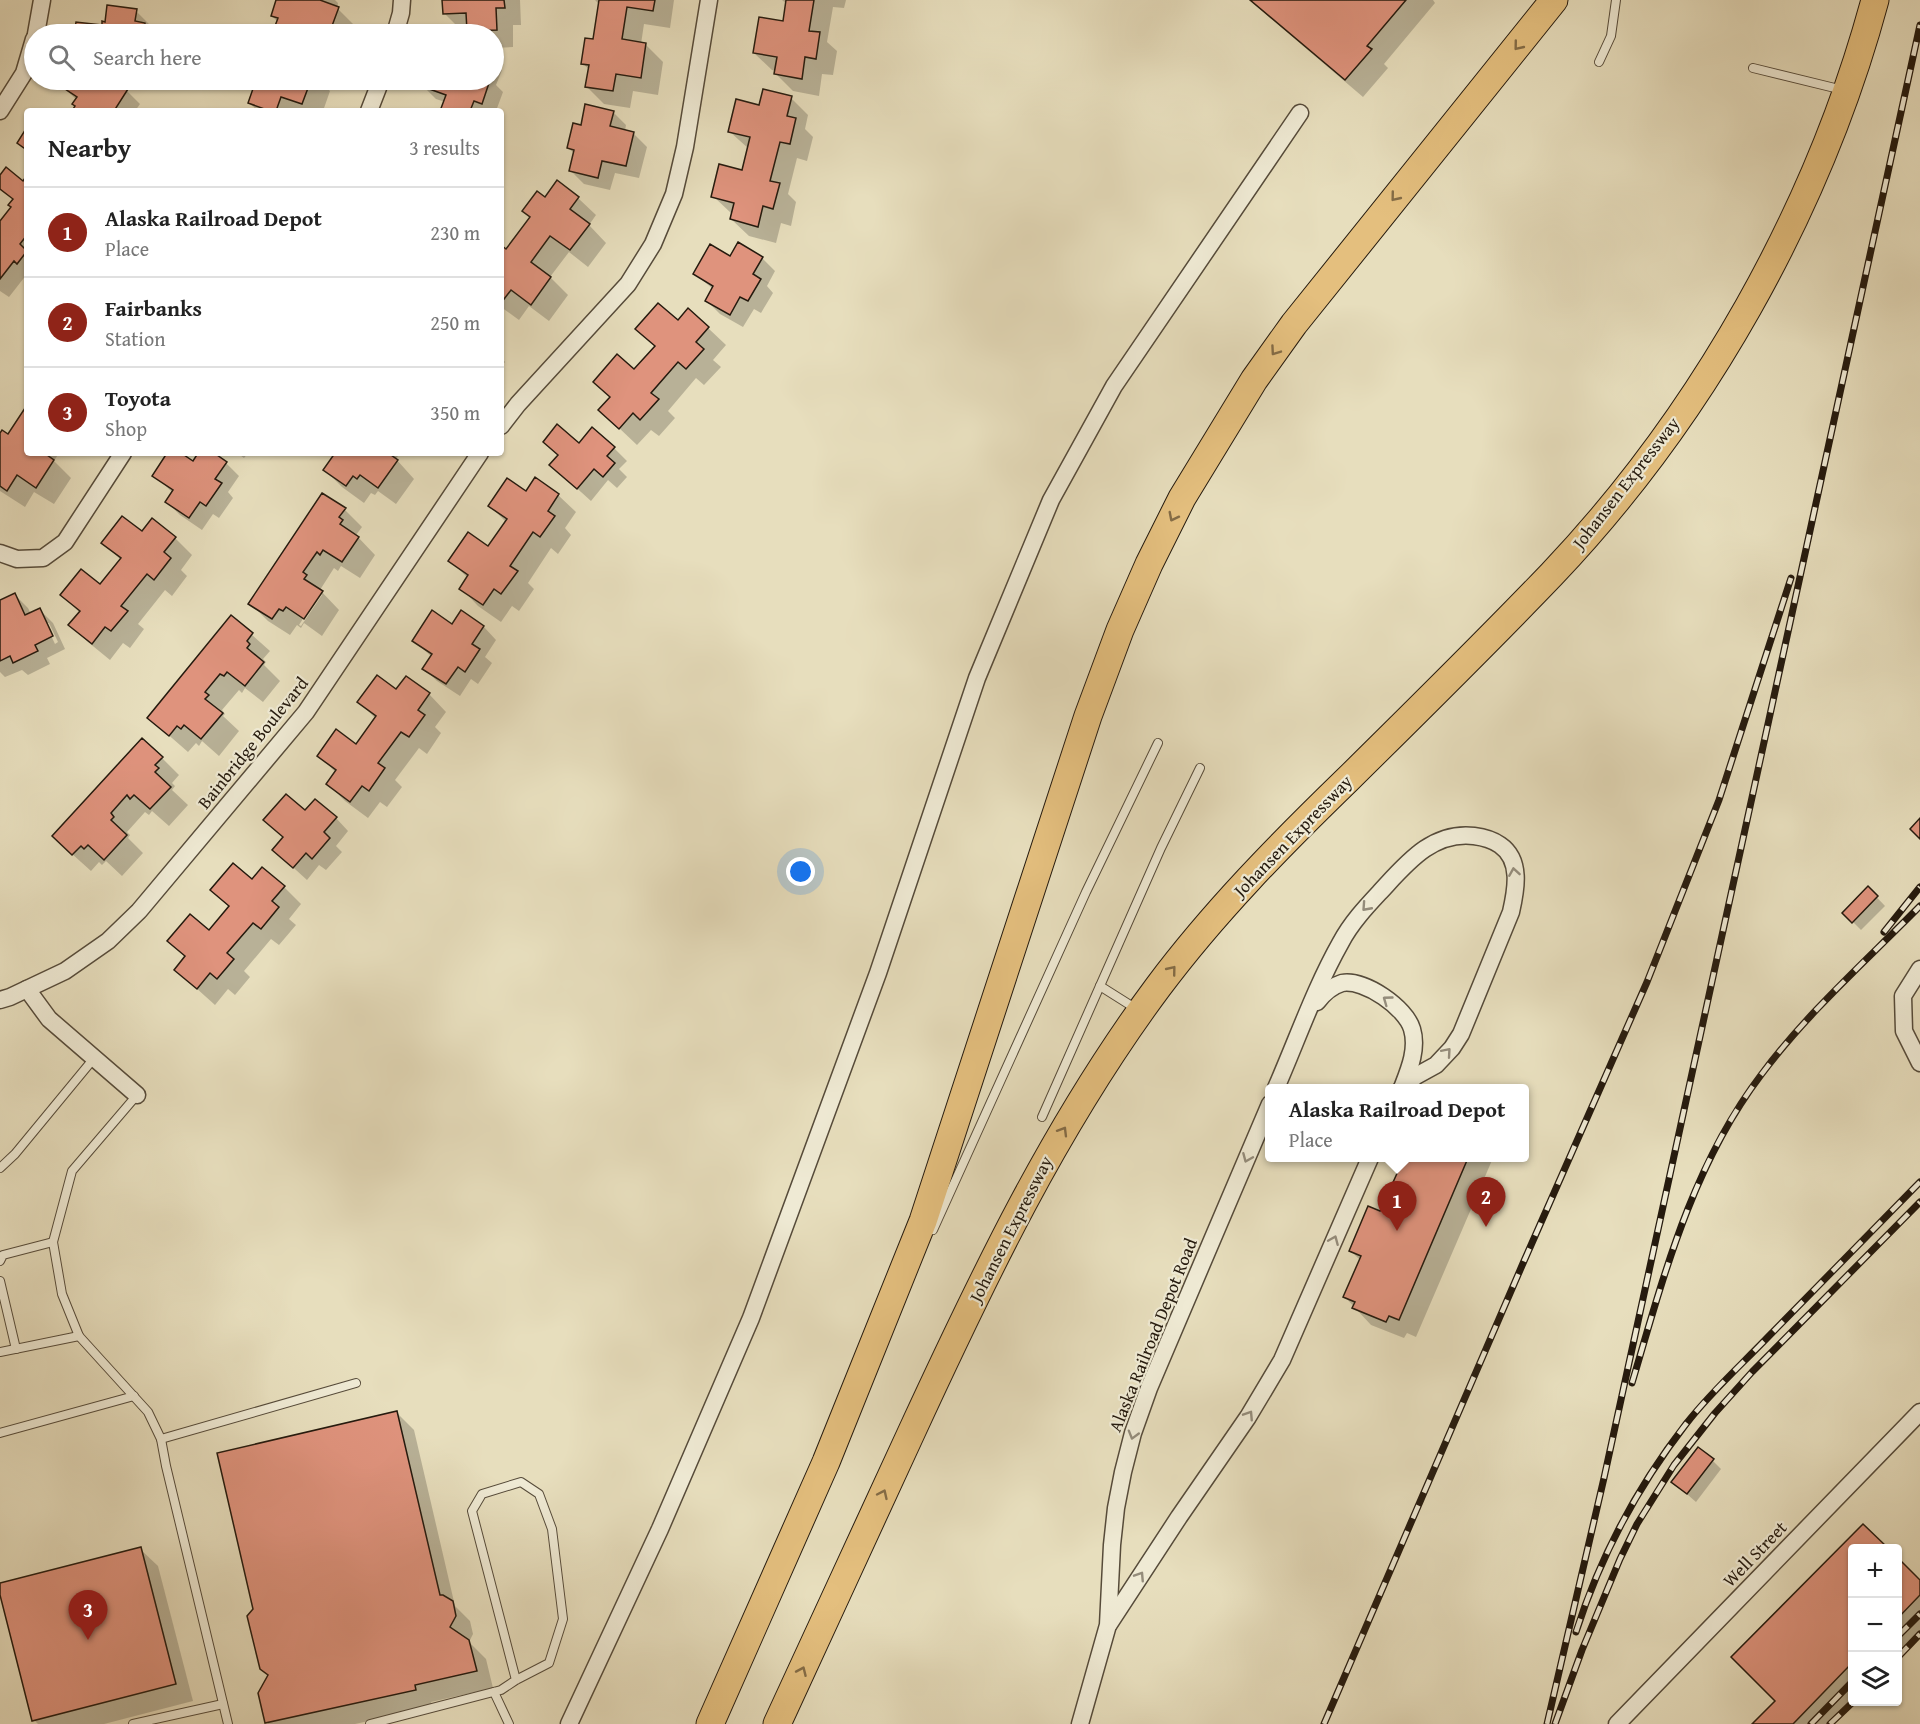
<!DOCTYPE html>
<html lang="en">
<head>
<meta charset="utf-8">
<style>
  :root { --surface:#fff; --page:#f6f6f6; --text:#222; --muted:#767676; --line:#e0e0e0; --accent:#8f2418 }
  body { margin:0; font-family:"Gentium Book Plus",serif; background:var(--page); color:var(--text) }
  .controls { position:absolute; right:18px; bottom:18px; display:grid; overflow:hidden; border-radius:6px; box-shadow:0 2px 4px #0004 }
  .controls button { width:54px; height:54px; display:grid; place-items:center; padding:0; border:0; border-bottom:2px solid var(--line); background:var(--surface); color:var(--text); font:30px sans-serif }
  .you { position:absolute; left:801px; top:872px; width:21px; height:21px; margin:-15px; border:4px solid #fff; border-radius:50%; background:#1a73e8; box-shadow:0 0 0 9px #1a73e833 }
  .badge { display:grid; place-items:center; width:39px; height:39px; border-radius:50%; background:var(--accent); color:#fff; font-size:20px; font-weight:700 }
  .pin { position:absolute; translate:-50% -50px; filter:drop-shadow(0 2px 3px #0008) }
  .pin::after { content:''; position:absolute; top:32px; width:21px; height:18px; background:inherit; clip-path:polygon(0 0,100% 0,50% 100%) }
  .popup { position:absolute; left:1265px; top:1084px; width:264px; height:78px; box-sizing:border-box; display:grid; place-content:center; border-radius:6px; background:var(--surface); filter:drop-shadow(0 2px 4px #0005); font-size:20px; white-space:nowrap; color:var(--muted) }
  .popup b { font-size:22px; color:var(--text) }
  .popup::after { content:''; position:absolute; left:50%; top:100%; margin-left:-12px; border:12px solid transparent; border-top-color:var(--surface) }
  .list { margin:0; padding:0; list-style:none }
  h2 { display:flex; justify-content:space-between; align-items:center; height:78px; margin:0; padding:0 24px; font-size:26px }
  h2 small { font-size:20px; font-weight:400; color:var(--muted) }
  .list li { display:grid; grid-template-columns:39px 1fr auto; gap:18px; align-items:center; box-sizing:border-box; height:90px; padding:0 24px; border-top:2px solid var(--line) }
  .list b { display:block; font-size:22px; white-space:nowrap }
  .list p { margin:0; font-size:20px; white-space:nowrap; color:var(--muted) }
  .list em { font-size:20px; font-style:normal; color:var(--muted) }
  .icon { flex:none; width:33px; height:33px; fill:none; stroke:currentColor; stroke-width:2; stroke-linecap:round; stroke-linejoin:round }
  .map { position:relative; flex:none; width:1920px; height:1724px; overflow:hidden }
  .search { position:absolute; background:var(--surface); box-shadow:0 2px 4px #0004; left:24px; top:24px; width:480px; height:66px; display:flex; align-items:center; gap:15px; box-sizing:border-box; padding:0 21px; border-radius:33px; color:var(--muted); font-size:22px }
  .panel { position:absolute; background:var(--surface); box-shadow:0 2px 4px #0004; left:24px; top:108px; width:480px; height:348px; border-radius:6px }
  .map>svg:first-child { display:block }
  .shadow { fill:#0003; fill-rule:evenodd }
  .building { fill:#df937d; stroke:#251a0e; stroke-width:1.5 }
  .lines { fill:none; stroke-linecap:round; stroke-linejoin:round }
  .service-casing { stroke:#564b3a; stroke-width:10 }
  .minor-casing { stroke:#564b3a; stroke-width:19 }
  .trunk-casing { stroke:#251a0e; stroke-width:29 }
  .service { stroke:#efead4; stroke-width:8 }
  .minor { stroke:#efead4; stroke-width:16 }
  .trunk { stroke:#e4bf7e; stroke-width:27 }
  .rail-casing { stroke:#251a0e; stroke-width:7 }
  .rail { stroke:#efead4; stroke-width:4.5; stroke-dasharray:14; stroke-linecap:butt }
  .oneway { stroke:#846c46 }
  .oneway2 { stroke:#948c7b }
  .labels { text-anchor:middle; stroke-width:4.5; stroke-linejoin:round; paint-order:stroke }
  .street-label { font-size:18px; fill:#251a0e; stroke:#efead4 }
</style>
</head>
<body>
<div class="map">
<svg width="1920" height="1724" viewBox="0 0 1920 1724">
  <rect width="100%" height="100%" fill="#e7debd"/>
  <filter id="stains"><feTurbulence type="fractalNoise" baseFrequency=".00333" numOctaves="4"/><feColorMatrix values="0 0 0 0 .2 0 0 0 0 .09 0 0 0 0 .02 0 0 0 .5 -.17"/></filter>
  <radialGradient id="worn" r=".72"><stop offset=".6" stop-color="#630" stop-opacity="0"/><stop offset="1" stop-color="#630" stop-opacity=".3"/></radialGradient>
  <!-- shadow -->
  <g class="shadow">
    <path d="M278 0H335L338 3 337 8 355 26 352 34H274L278 22 272 16Z"/>
    <path d="M444 0H520L521 25H513V47L494 48V34H473L469 31H462L444 13Z"/>
    <path d="M595 0H674L670 28 644 24 641 44H645L663 62 658 95 633 91 630 108 604 104 587 87 590 70 582 63 594 41 600 5Z"/>
    <path d="M782 0H846L844 8 833 7 827 42 837 51 833 75 822 74 819 96 793 91 776 74V71L772 70 754 53 784 23 787 4Z"/>
    <path d="M1252 0H1433L1435 3 1384 64 1388 68 1363 97 1269 17Z"/>
    <path d="M136 11 149 24 148 28 155 34H76L77 23 103 27Z"/>
    <path d="M494 62 502 70 496 85 503 92 496 111H441L445 102 436 99 423 86 425 80H494Z"/>
    <path d="M60 80H110L127 91 140 104 135 111H74L77 100 58 83Z"/>
    <path d="M250 80H318L330 91 323 111H258L249 103 256 86Z"/>
    <path d="M791 98 808 115 805 129 813 137 807 161 797 158 788 194 796 202 791 226 781 223 776 243 749 236 731 219 732 214 713 196 743 171 749 149 729 131 760 107Z"/>
    <path d="M613 112 626 125 625 131 634 134 647 147 639 178 615 173 610 190 584 184 571 171 575 154 568 148 582 126Z"/>
    <path d="M0 177 23 183 27 178V274L9 297 0 291V224L12 208 14 200 0 188Z"/>
    <path d="M578 198 596 215 589 225 606 243 588 267 569 252 550 277 568 295 549 321 529 306 519 320 501 307V247L506 251 531 218 524 211 545 199Z"/>
    <path d="M731 258H762L775 271 767 286 773 293 761 313 754 309 743 327 720 314 707 301 713 289 695 274Z"/>
    <path d="M678 322 708 328 726 345 713 360 721 367 704 385 696 378 668 411 675 418 659 436 651 430 637 445 618 427 611 398 595 382 634 371 656 347 637 329Z"/>
    <path d="M501 357 505 362 501 367Z"/>
    <path d="M27 408V453H59L54 461 71 478 54 504 34 492 25 507 0 491V436H9Z"/>
    <path d="M579 445 614 448 627 461 619 469 627 477 617 488 608 480 591 501 551 465 559 456Z"/>
    <path d="M169 453H179L193 463 200 453H211L226 463 239 476 228 492 233 498 219 518 213 514 202 530 180 515 167 502 173 493 154 475Z"/>
    <path d="M237 453H248L244 458Z"/>
    <path d="M337 453H400L396 459 414 479 396 504 378 491 375 495 371 493 364 503 342 487 325 470Z"/>
    <path d="M536 479 558 495 576 512 565 528 571 535 558 554 551 548 528 583 534 589 519 611 512 606 501 622 478 606 461 588 468 578 450 561 488 548 506 522 490 506 526 493Z"/>
    <path d="M345 510 362 527 356 535 375 555 360 578 341 566 338 571 334 568 320 590 339 610 322 636 304 623 301 628 297 625 290 635 268 621 250 603ZM320 592 322 595 301 626 299 625Z"/>
    <path d="M142 533 175 538 192 555 181 570 187 576 172 596 165 590 138 624 144 629 130 648 123 643 110 660 88 642 70 625 80 613 62 595 101 586 121 560 103 543Z"/>
    <path d="M15 595 28 608 31 614 40 610 53 623 65 649 47 658 50 664 28 675 22 670 5 677 0 672V602ZM45 623H49L58 642 55 644Z"/>
    <path d="M461 612 484 627 496 640 485 657 492 663 478 684 471 679 460 696 437 681 424 668 432 657 414 641 452 626Z"/>
    <path d="M232 617 270 651 263 659 266 662 264 665 280 681 263 702 245 688 242 693 239 690 222 710 225 714 223 716 239 731 219 756 202 741 199 746 196 743 188 752 149 718Z"/>
    <path d="M396 691 429 694 446 712 435 727 441 733 427 754 419 748 395 780 402 787 387 807 380 802 368 818 345 801 328 784 336 773 319 755 356 746 376 719 359 702Z"/>
    <path d="M162 758 179 775 172 783 175 786 172 790 188 805 169 826 152 811 149 815 145 812 127 832 130 835 128 838 143 853 122 876 106 861 102 865 99 862 91 871 71 853Z"/>
    <path d="M305 812 336 818 348 831 336 846 342 852 326 870 319 865 307 880 274 850 284 838 278 833Z"/>
    <path d="M252 881 284 887 301 904 289 919 296 925 279 945 271 939 244 971 250 977 235 995 228 989 215 1005 176 970 186 958 169 941 209 932 229 907 212 890Z"/>
    <path d="M1868 888 1885 906 1861 930 1844 913Z"/>
    <path d="M1405 1158H1493L1416 1337 1407 1333 1404 1338 1371 1325 1345 1297 1361 1261 1350 1250 1381 1213Z"/>
    <path d="M396 1412 414 1430 455 1606 470 1621 473 1634 469 1642 486 1659 493 1688 431 1702 433 1707 355 1724H268L267 1722Z"/>
    <path d="M1713 1461 1721 1469 1696 1502 1673 1482Z"/>
    <path d="M1863 1526 1886 1548H1852V1698L1827 1724H1754L1777 1701Z"/>
    <path d="M140 1549 158 1566 193 1701 104 1724H38L34 1720 0 1585Z"/>
    <path d="M1898 1560 1920 1582V1630L1898 1652Z"/>
  </g>
  <!-- building -->
  <g class="building">
    <path d="M276 0H320L339 7 329 34H312L305 32 304 34H272L278 18 271 16Z"/>
    <path d="M442 0H504L505 8H496L497 30 467 31 466 13 443 14Z"/>
    <path d="M599 0H655L653 11 627 7 622 39 646 43 641 78 616 74 613 91 585 87 589 65 581 64 585 38 593 39Z"/>
    <path d="M786 0H814L809 31 820 32 816 59 805 57 802 79 774 74 777 57 753 53 759 17 783 21Z"/>
    <path d="M1250 0H1406L1367 46 1372 49 1345 80Z"/>
    <path d="M107 5 137 9 135 21 145 23 144 34H74L76 22 102 25V21L105 22Z"/>
    <path d="M58 80H112L128 89 114 111H72L75 106 72 104 77 97 56 83Z"/>
    <path d="M248 80H311L302 104 281 97 276 111H270L248 103 255 83Z"/>
    <path d="M423 80H490L482 104 474 101 470 111H440L446 95 421 86Z"/>
    <path d="M763 89 792 96 787 116 796 118 790 144 780 142 770 181 780 183 773 209 763 206 758 227 730 219 734 203 711 197 719 164 742 170 750 137 728 132 736 99 759 105Z"/>
    <path d="M585 104 614 111 610 126 634 132 626 166 602 161 598 178 569 171 574 150 567 148 573 123 581 125Z"/>
    <path d="M27 127V145L24 148 17 143Z"/>
    <path d="M6 167 23 181 27 175V235L20 244 27 251 17 264 14 261 0 279V221L11 207 8 205 13 199 0 189V175Z"/>
    <path d="M557 180 579 197 570 209 590 224 570 250 550 236 531 262 551 277 531 305 511 290 501 303V245L506 249 530 217 522 211 537 191 545 197Z"/>
    <path d="M738 242 763 257 753 274 761 279 748 301 740 297 730 315 705 301 713 286 693 274 710 244 730 256Z"/>
    <path d="M658 303 678 320 688 308 709 327 696 342 704 349 686 369 678 362 651 393 659 399 640 420 633 413 619 429 598 410 610 397 593 382 617 354 634 369 655 346 635 329Z"/>
    <path d="M27 405V453H44L54 460 36 488 17 475 7 491 0 486V433L2 430 8 434Z"/>
    <path d="M557 424 579 443 592 427 615 447 607 456 615 463 603 477 594 469 577 489 549 465 558 455 543 442Z"/>
    <path d="M167 453H181L193 461 198 453H214L227 462 215 479 222 483 206 506 200 502 189 518 165 502 173 490 152 476Z"/>
    <path d="M335 453H388L398 460 378 488 360 475 357 479 353 476 346 486 323 470Z"/>
    <path d="M535 477 559 494 548 511 555 516 540 537 533 532 510 566 518 571 501 594 494 589 483 605 459 589 468 575 448 561 468 532 488 546 507 519 488 506 507 478 526 491Z"/>
    <path d="M322 493 346 508 339 517 343 520 340 524 359 537 342 562 323 550 320 555 317 552 303 572 307 575 304 579 323 591 304 619 286 607 283 611 279 609 272 619 248 604Z"/>
    <path d="M122 516 142 531 152 518 176 537 164 552 171 558 154 580 147 574 121 606 128 611 111 631 105 627 92 644 68 625 80 611 60 595 81 569 100 584 121 558 101 543Z"/>
    <path d="M15 593 25 615 40 608 53 636 35 645 38 651 13 663 10 656 0 661V600Z"/>
    <path d="M432 610 452 624 461 610 484 626 472 644 480 649 465 672 458 667 446 684 422 669 432 654 412 641Z"/>
    <path d="M231 615 253 633 247 641 250 644 247 648 264 662 245 686 227 672 224 676 220 674 205 692 209 695 205 699 223 713 201 739 184 725 181 729 177 726 169 736 147 718Z"/>
    <path d="M377 675 396 689 406 676 430 693 418 710 425 715 409 737 401 732 378 763 385 768 369 791 362 786 350 802 326 784 336 770 317 756 336 729 356 744 376 716 357 702Z"/>
    <path d="M142 738 163 757 155 765 159 768 155 772 171 787 150 809 134 795 130 799 127 795 111 813 114 817 111 820 127 835 104 860 88 845 84 849 81 846 72 855 52 836Z"/>
    <path d="M286 794 305 810 315 799 337 817 324 832 330 838 312 859 306 853 293 868 272 850 283 837 263 820Z"/>
    <path d="M1920 818V839L1910 829Z"/>
    <path d="M233 863 252 879 262 867 285 886 272 901 279 907 261 929 253 923 227 953 234 959 217 979 210 973 197 989 174 970 185 956 167 941 190 914 209 930 229 906 210 890Z"/>
    <path d="M1868 886 1878 896 1852 923 1842 913Z"/>
    <path d="M1404 1158H1468L1399 1320 1389 1316 1386 1322 1352 1308 1355 1302 1343 1297 1361 1256 1349 1251 1368 1206 1380 1211Z"/>
    <path d="M397 1411 440 1595H443L453 1601 456 1616 450 1627 469 1640 477 1671 415 1685 416 1690 265 1723 258 1693 268 1675 260 1669 247 1616 253 1609 217 1453Z"/>
    <path d="M1698 1447 1714 1459 1687 1494 1671 1482Z"/>
    <path d="M1863 1524 1888 1548H1852V1663L1793 1724H1752L1775 1701 1731 1657Z"/>
    <path d="M141 1547 176 1684 32 1721 0 1595V1583Z"/>
    <path d="M1898 1558 1920 1580V1595L1898 1618Z"/>
  </g>
  <g class="lines">
    <!-- service casing -->
    <g class="service-casing">
      <g id="service">
        <path d="M1599 62 1611 36 1616 0"/>
        <path d="M1753 68 1843 90"/>
        <path d="M1100 986 1138 1010"/>
        <path d="M137 1095 72 1171 53 1242 62 1294 79 1336 148 1412 161 1439 166 1466 228 1724"/>
        <path d="M1042 1117 1161 848 1200 768"/>
        <path d="M0 1168 15 1154 95 1057"/>
        <path d="M933 1230 1086 892 1158 743"/>
        <path d="M0 1261 3 1255 53 1242"/>
        <path d="M0 1281 16 1349"/>
        <path d="M0 1352 79 1336"/>
        <path d="M0 1433 134 1396"/>
        <path d="M161 1439 356 1383"/>
        <path d="M494 1692 509 1724"/>
        <path d="M133 1724 223 1704"/>
        <path d="M370 1724 501 1690 516 1680 549 1663 563 1619 552 1529 539 1494 521 1482 482 1494 472 1511 516 1680"/>
      </g>
    </g>
    <!-- minor casing -->
    <g class="minor-casing">
      <g id="minor">
        <path d="M36 34 42 0"/>
        <path d="M395 34 401 13 402 0"/>
        <path d="M0 111 24 73 34 39"/>
        <path d="M369 111 381 80"/>
        <path d="M501 426 518 404 628 284 653 244 674 194 685 147 709 0"/>
        <path d="M0 553 17 559 43 558 65 542 123 453"/>
        <path d="M1920 969 1903 996 1904 1031 1920 1063"/>
        <path d="M27 989 49 1019 137 1095"/>
        <path d="M0 1000 10 997 65 971 108 941 139 911 306 712 480 453"/>
        <path d="M1317 1002C1323 994 1332 986 1342 983 1365 979 1406 1008 1412 1029 1418 1049 1409 1070 1402 1088"/>
        <path d="M1276 1088C1297 1040 1315 988 1341 942 1351 923 1366 907 1380 892 1406 864 1432 831 1474 836 1482 837 1493 840 1500 845 1522 860 1516 890 1511 912L1461 1034 1452 1048 1436 1065 1416 1076 1402 1088"/>
        <path d="M1109 1624 1179 1517 1248 1417 1282 1360 1370 1158"/>
        <path d="M569 1724 660 1529 751 1318 878 973 977 678 1051 500 1114 386 1300 113"/>
        <path d="M1080 1724 1108 1625 1112 1545 1116 1508 1123 1472 1133 1433 1149 1388 1270 1104"/>
        <path d="M1617 1724 1920 1412"/>
      </g>
    </g>
    <!-- trunk casing -->
    <g class="trunk-casing">
      <g id="trunk">
        <path d="M710 1724 826 1462 923 1221 1088 716 1120 630 1149 564 1182 498 1254 380 1294 324 1554 0"/>
        <path d="M777 1724C822 1626 867 1529 912 1431 983 1277 1056 1124 1158 987 1214 912 1280 845 1347 780 1416 712 1485 644 1552 574 1702 416 1818 211 1875 0"/>
      </g>
    </g>
    <!-- service -->
    <use href="#service" class="service"/>
    <!-- minor -->
    <use href="#minor" class="minor"/>
    <!-- trunk -->
    <use href="#trunk" class="trunk"/>
    <!-- rail casing -->
    <g class="rail-casing">
      <g id="rail">
        <path d="M1884 932 1920 887"/>
        <path d="M1632 1383C1664 1275 1692 1166 1761 1075 1807 1013 1866 961 1920 906"/>
        <path d="M1576 1632C1600 1557 1638 1486 1686 1424 1710 1393 1740 1366 1767 1338 1818 1286 1869 1234 1920 1182"/>
        <path d="M1898 1636 1920 1614"/>
        <path d="M1898 1657 1920 1634"/>
        <path d="M1324 1724 1524 1261 1647 982 1719 800 1791 578"/>
        <path d="M1547 1724 1604 1478 1920 25"/>
        <path d="M1555 1724 1582 1650 1620 1559 1637 1524 1674 1465 1715 1413 1752 1372 1920 1202"/>
        <path d="M1811 1724 1852 1682"/>
        <path d="M1830 1724 1853 1702"/>
      </g>
    </g>
    <!-- rail -->
    <use href="#rail" class="rail"/>
  </g>
  <!-- one-way arrows -->
  <defs><path id="oneway-chevron" d="M-2-3.5L2.5 0L-2 3.5" fill="none" stroke-width="1.6" stroke-linecap="round" stroke-linejoin="round" transform="scale(1.5)"/></defs>
  <g class="oneway">
    <use href="#oneway-chevron" transform="translate(1518 46) rotate(129)"/>
    <use href="#oneway-chevron" transform="translate(1395 197) rotate(129)"/>
    <use href="#oneway-chevron" transform="translate(1275 351) rotate(125)"/>
    <use href="#oneway-chevron" transform="translate(1173 517) rotate(117)"/>
    <use href="#oneway-chevron" transform="translate(1172 970) rotate(-51)"/>
    <use href="#oneway-chevron" transform="translate(1063 1131) rotate(-59)"/>
    <use href="#oneway-chevron" transform="translate(883 1494) rotate(-65)"/>
    <use href="#oneway-chevron" transform="translate(802 1671) rotate(-66)"/>
  </g>
  <g class="oneway2">
    <use href="#oneway-chevron" transform="translate(1514 872) rotate(-99)"/>
    <use href="#oneway-chevron" transform="translate(1366 907) rotate(132)"/>
    <use href="#oneway-chevron" transform="translate(1387 1000) rotate(-144)"/>
    <use href="#oneway-chevron" transform="translate(1447 1052) rotate(-49)"/>
    <use href="#oneway-chevron" transform="translate(1247 1158) rotate(113)"/>
    <use href="#oneway-chevron" transform="translate(1334 1240) rotate(-67)"/>
    <use href="#oneway-chevron" transform="translate(1249 1415) rotate(-57)"/>
    <use href="#oneway-chevron" transform="translate(1133 1435) rotate(106)"/>
    <use href="#oneway-chevron" transform="translate(1140 1576) rotate(-57)"/>
  </g>
  <g class="labels">
    <!-- street labels -->
    <g class="street-label">
      <text transform="translate(1626 483) rotate(-52)" y="6">Johansen Expressway</text>
      <text transform="translate(253 743) rotate(-51)" y="6">Bainbridge Boulevard</text>
      <text transform="translate(1293 836) rotate(-46)" y="6">Johansen Expressway</text>
      <text transform="translate(1011 1229) rotate(-63)" y="6">Johansen Expressway</text>
      <text transform="translate(1153 1335) rotate(-68)" y="6">Alaska Railroad Depot Road</text>
      <text transform="translate(1755 1554) rotate(-46)" y="6">Well Street</text>
    </g>
  </g>
  <rect width="100%" height="100%" filter="url(#stains)"/>
  <rect width="100%" height="100%" fill="url(#worn)"/>
</svg>
<div class="controls">
<button>+</button>
<button>−</button>
<button><svg class="icon" aria-label="layers" viewBox="0 0 24 24"><path d="M12 4l9 5-9 5-9-5zM3 14l9 5 9-5"/></svg></button>
</div>
<div class="you"></div>
<div class="pin badge" style="left:1397px;top:1231px">1</div>
<div class="popup"><b>Alaska Railroad Depot</b>Place</div>
<div class="pin badge" style="left:1486px;top:1227px">2</div>
<div class="pin badge" style="left:88px;top:1640px">3</div>
<div class="search"><svg class="icon" aria-label="search" viewBox="0 0 24 24"><circle cx="10" cy="10" r="6"/><path d="M15 15l6 6"/></svg>Search here</div>
<section class="panel">
<h2>Nearby<small>3 results</small></h2>
<ul class="list">
<li><span class="badge">1</span><div><b>Alaska Railroad Depot</b><p>Place</p></div><em>230 m</em></li>
<li><span class="badge">2</span><div><b>Fairbanks</b><p>Station</p></div><em>250 m</em></li>
<li><span class="badge">3</span><div><b>Toyota</b><p>Shop</p></div><em>350 m</em></li>
</ul>
</section>
</div>
</body>
</html>
